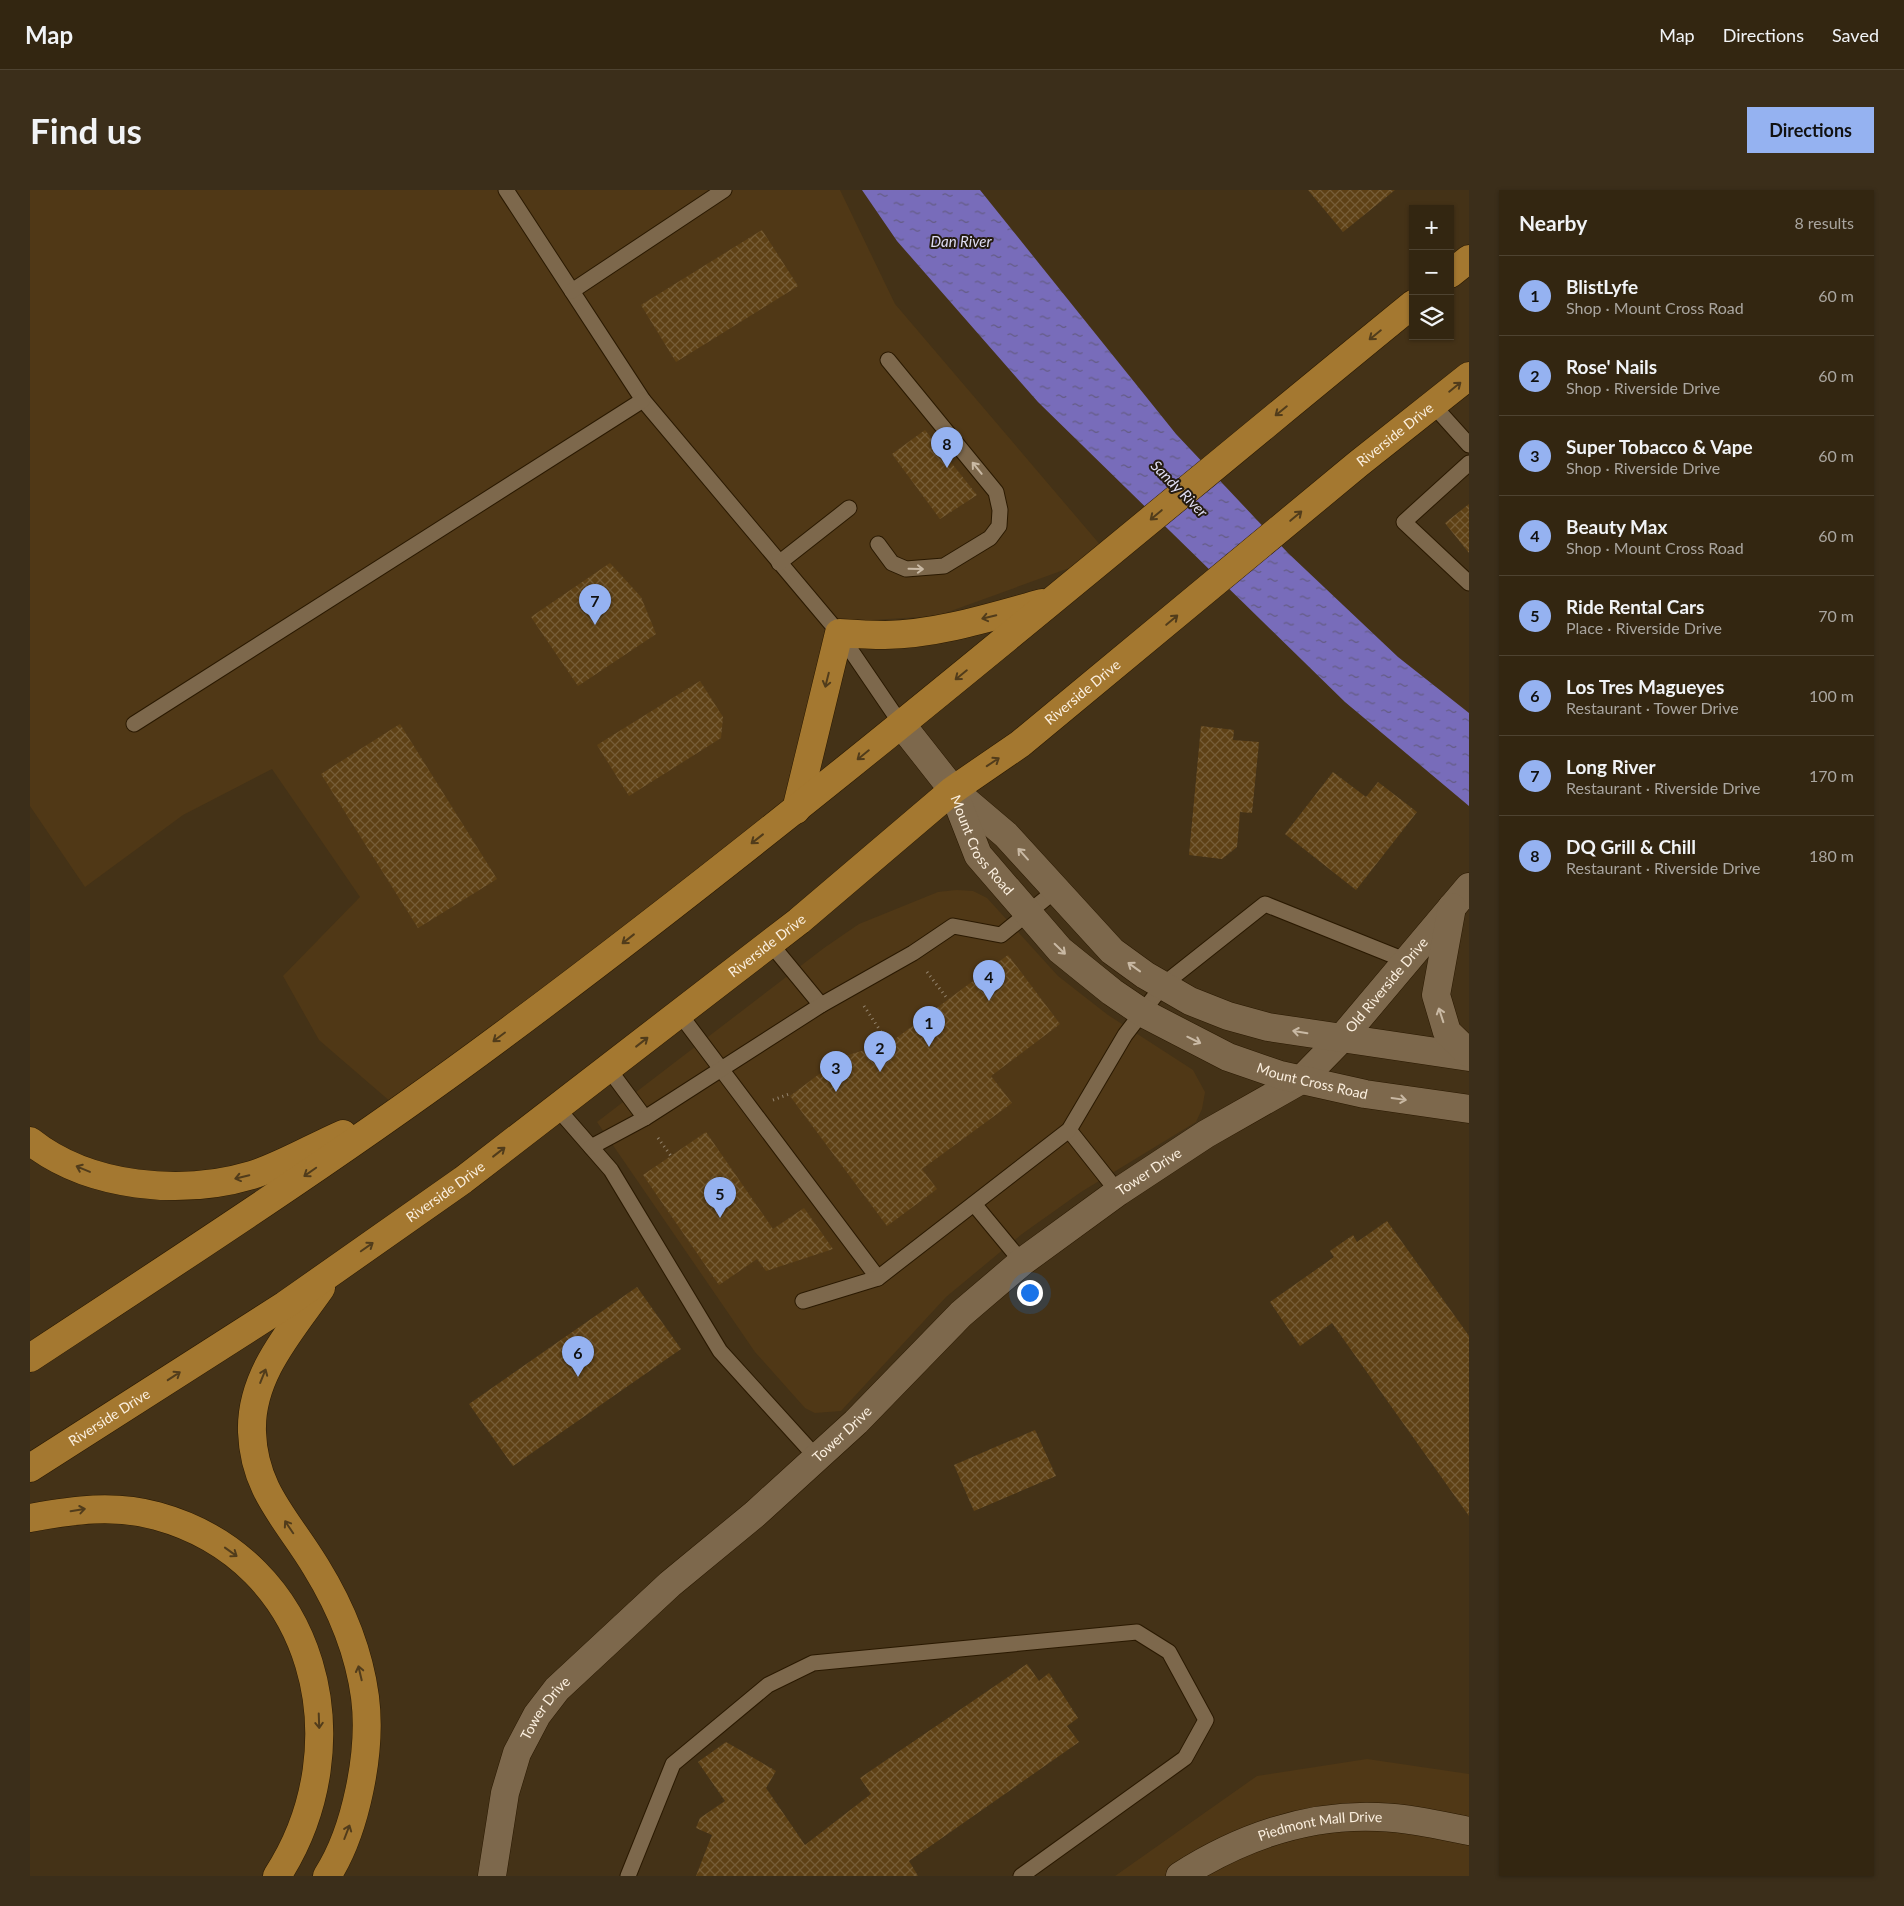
<!DOCTYPE html>
<html lang="en">
<head>
<meta charset="utf-8">
<style>
  :root { --surface:#332611; --page:#3b2e1a; --text:#f1f3f6; --muted:#a9a59f; --line:#4e4331; --accent:#95b2f1 }
  body { margin:0; font-family:Lato,sans-serif; background:var(--page); color:var(--text) }
  .controls { position:absolute; right:15px; top:15px; display:grid; overflow:hidden; border-radius:0px; box-shadow:0 1px 4px #0004 }
  .controls button { width:45px; height:45px; display:grid; place-items:center; padding:0; border:0; border-bottom:1px solid var(--line); background:var(--surface); color:var(--text); font:25px sans-serif }
  .you { position:absolute; left:999px; top:1102px; width:18px; height:18px; margin:-12px; border:4px solid #fff; border-radius:50%; background:#1a73e8; box-shadow:0 0 0 8px #1a73e833 }
  .badge { display:grid; place-items:center; width:32px; height:32px; border-radius:50%; background:var(--accent); color:#111; font-size:16px; font-weight:700 }
  .pin { position:absolute; translate:-50% -41px; filter:drop-shadow(0 1px 2px #0008) }
  .pin::after { content:''; position:absolute; top:26px; width:18px; height:15px; background:inherit; clip-path:polygon(0 0,100% 0,50% 100%) }
  .list { margin:0; padding:0; list-style:none }
  h2 { display:flex; justify-content:space-between; align-items:center; height:65px; margin:0; padding:0 20px; font-size:21px }
  h2 small { font-size:16px; font-weight:400; color:var(--muted) }
  .list li { display:grid; grid-template-columns:32px 1fr auto; gap:15px; align-items:center; box-sizing:border-box; height:80px; padding:0 20px; border-top:1px solid var(--line) }
  .list b { display:block; font-size:19px; white-space:nowrap }
  .list p { margin:0; font-size:16px; white-space:nowrap; color:var(--muted) }
  .list em { font-size:16px; font-style:normal; color:var(--muted) }
  .icon { flex:none; width:28px; height:28px; fill:none; stroke:currentColor; stroke-width:2; stroke-linecap:round; stroke-linejoin:round }
  .map { position:relative; flex:none; width:1439px; height:1686px; overflow:hidden; border-radius:0px }
  header { display:flex; align-items:center; gap:30px; box-sizing:border-box; height:70px; padding:0 25px; background:var(--surface); border-bottom:1px solid var(--line) }
  header strong { font-size:24px }
  nav { display:flex; gap:28px; margin-inline-start:auto; font-size:18px }
  .intro { display:flex; align-items:center; justify-content:space-between; box-sizing:border-box; height:120px; padding:0 30px }
  h1 { margin:0; font-size:35px }
  .button { padding:12px 22px; border-radius:0px; background:var(--accent); color:#111; font-size:18px; font-weight:700 }
  main { display:flex; gap:30px; padding:0 30px }
  aside { flex:1; background:var(--surface); border-radius:0px; box-shadow:0 1px 4px #0004 }
  .map>svg:first-child { display:block }
  .built { fill:#503816 }
  .water { fill:url(#water-ripples) }
  .building { fill:url(#building-cross-hatch) }
  .lines { fill:none; stroke-linecap:round; stroke-linejoin:round }
  .service-casing { stroke:#2a1900; stroke-width:17 }
  .minor-casing { stroke:#2a1900; stroke-width:29 }
  .tertiary-casing { stroke:#2a1900; stroke-width:29 }
  .secondary-casing { stroke:#2a1900; stroke-width:29 }
  .primary-casing { stroke:#2a1900; stroke-width:29 }
  .path { stroke:#95856f; stroke-width:3; stroke-dasharray:1 4; stroke-linecap:butt }
  .service { stroke:#7d684c; stroke-width:15 }
  .minor { stroke:#7d684c; stroke-width:28 }
  .tertiary { stroke:#7d684c; stroke-width:28 }
  .secondary { stroke:#7d684c; stroke-width:28 }
  .primary { stroke:#a47830; stroke-width:28 }
  .oneway { stroke:#513c1b }
  .oneway2 { stroke:#c9b9a4 }
  .labels { text-anchor:middle; stroke-width:4; stroke-linejoin:round; paint-order:stroke }
  .street-label { font-size:14px; fill:#fbefdf; stroke:#241b10 }
  .water-label { font-size:15px; font-style:italic; fill:#dfddf3; stroke:#241b10 }
</style>
</head>
<body>
<header>
<strong>Map</strong>
<nav><a>Map</a><a>Directions</a><a>Saved</a></nav>
</header>
<div class="intro"><h1>Find us</h1><a class="button">Directions</a></div>
<main>
<div class="map">
<svg width="1439" height="1686" viewBox="0 0 1439 1686">
  <defs>
    <pattern id="water-ripples" width="26" height="14" patternUnits="userSpaceOnUse" patternTransform="scale(1.25)"><rect width="26" height="14" fill="#786cba"/><path d="M2 4q2-2 4 0t4 0M15 11q2-2 4 0t4 0" fill="none" stroke="#645c84"/></pattern>
    <pattern id="building-cross-hatch" width="8" height="8" patternUnits="userSpaceOnUse" patternTransform="scale(1.25)"><rect width="8" height="8" fill="#5e4115"/><path d="M0 0l8 8M0 8l8-8" fill="none" stroke="#765d37"/></pattern>
  </defs>
  <rect width="100%" height="100%" fill="#443217"/>
  <!-- built -->
  <g class="built">
    <path d="M0 0H810L865 114 1078 364 907 426 842 430 802 482 766 620 369 919 289 850 253 786 330 707 242 579 153 625 55 697 0 616Z"/>
    <path d="M926 700 943 701 957 708 1028 786 1078 825 1163 880 1175 902 1172 919 1166 932 1051 1002 992 1044 916 1107 811 1221 785 1223 775 1218 725 1162 567 932 794 758 829 734 908 702Z"/>
    <path d="M1337 1569 1439 1584V1686H1085L1227 1586Z"/>
  </g>
  <!-- water -->
  <path class="water" d="M832 0H950L1146 244 1258 363 1368 467 1439 523V616L1315 512 1008 212 867 51Z"/>
  <!-- building -->
  <g class="building">
    <path d="M1278 0H1365L1313 42Z"/>
    <path d="M732 40 768 96 646 172 611 115Z"/>
    <path d="M895 240 947 305 910 329 862 264Z"/>
    <path d="M1439 314V363L1415 333Z"/>
    <path d="M580 373 611 407 626 444 548 496 501 427Z"/>
    <path d="M670 491 693 527 691 548 599 606 567 555Z"/>
    <path d="M370 534 467 689 388 738 291 584Z"/>
    <path d="M1171 536 1204 540 1203 550 1229 552 1222 623 1210 622 1207 657 1192 669 1159 665Z"/>
    <path d="M1303 582 1336 607 1348 592 1387 622 1326 700 1255 644Z"/>
    <path d="M978 765 1030 834 961 886 982 913 892 979 907 999 857 1036 760 906 812 867 861 852Z"/>
    <path d="M676 942 743 1039 774 1018 803 1059 736 1081 727 1069 689 1095 613 985Z"/>
    <path d="M1357 1031 1439 1146V1326L1302 1133 1270 1156 1240 1112 1304 1067 1300 1061 1323 1045 1327 1052Z"/>
    <path d="M607 1097 651 1159 483 1276 439 1214Z"/>
    <path d="M1005 1240 1026 1286 944 1321 924 1275Z"/>
    <path d="M997 1474 1009 1491 1019 1483 1048 1528 1037 1536 1049 1552 879 1671 888 1686H666L682 1645 666 1638 670 1628 695 1611 668 1572 696 1552 746 1581 736 1598 775 1655 841 1604 830 1588Z"/>
  </g>
  <g class="lines">
    <!-- service casing -->
    <g class="service-casing">
      <g id="service">
        <path d="M476 0 613 210 809 443 871 534"/>
        <path d="M542 101 694 0"/>
        <path d="M1403 215 1439 255"/>
        <path d="M1439 273 1374 332 1439 393"/>
        <path d="M848 354 862 373 876 379 914 376 960 348 969 336 970 320 966 302 858 170"/>
        <path d="M749 373 819 318"/>
        <path d="M104 534 613 210"/>
        <path d="M740 753 791 815"/>
        <path d="M649 823 848 1088"/>
        <path d="M578 878 615 928"/>
        <path d="M527 918 581 980 690 1161 787 1268"/>
        <path d="M1039 940 1088 1002"/>
        <path d="M561 957 615 928 791 815 883 763 923 736 971 745 1026 700"/>
        <path d="M944 1014 992 1072"/>
        <path d="M773 1111 848 1088 1039 940 1095 845 1134 794 1235 714 1377 771"/>
        <path d="M598 1686 643 1574 738 1495 783 1473 1107 1442 1139 1462 1176 1530 1155 1568 991 1686"/>
      </g>
    </g>
    <!-- minor casing -->
    <g class="minor-casing">
      <g id="minor">
        <path id="s1" d="M462 1686 475 1603 487 1563 507 1525 527 1499 640 1394 725 1324 826 1232 931 1124 992 1072 1088 1002 1176 944 1271 890"/>
        <path id="s2" d="M1150 1686C1209 1648 1277 1624 1348 1627 1379 1628 1409 1635 1439 1641"/>
      </g>
    </g>
    <!-- tertiary casing -->
    <g class="tertiary-casing">
      <g id="tertiary">
        <path id="s3" d="M1271 890 1311 849 1439 697"/>
      </g>
    </g>
    <!-- secondary casing -->
    <g class="secondary-casing">
      <g id="secondary">
        <path d="M871 534 923 600 976 645 1082 761 1115 785 1160 811 1198 826 1238 837 1439 867"/>
        <path id="s4" d="M923 601 948 665 1030 760 1082 802 1113 823 1198 867 1250 885 1335 904 1439 919"/>
        <path d="M1422 717 1406 805 1417 842 1439 863"/>
      </g>
    </g>
    <!-- primary casing -->
    <g class="primary-casing">
      <g id="primary">
        <path d="M1420 84 1439 69"/>
        <path d="M766 620 809 443C824 444 840 445 855 445 908 444 961 427 1012 413"/>
        <path d="M0 951C59 998 152 1006 222 985 253 975 283 957 313 944"/>
        <path d="M291 1098C260 1142 220 1186 222 1242 224 1301 258 1330 286 1377 310 1416 329 1462 335 1507 342 1561 326 1641 297 1686"/>
        <path d="M0 1168C158 1064 317 961 469 848 783 615 1080 361 1383 114"/>
        <path id="s5" d="M0 1278 255 1115 433 990 769 731 923 600 990 554 1328 274 1439 186"/>
        <path d="M0 1328C43 1320 84 1314 127 1326 287 1370 332 1555 247 1686"/>
      </g>
    </g>
    <!-- path -->
    <g class="path">
      <path d="M897 782 916 807"/>
      <path d="M834 816 857 851"/>
      <path d="M743 910 759 904"/>
      <path d="M628 948 641 966"/>
    </g>
    <!-- service -->
    <use href="#service" class="service"/>
    <!-- minor -->
    <use href="#minor" class="minor"/>
    <!-- tertiary -->
    <use href="#tertiary" class="tertiary"/>
    <!-- secondary -->
    <use href="#secondary" class="secondary"/>
    <!-- primary -->
    <use href="#primary" class="primary"/>
  </g>
  <!-- one-way arrows -->
  <defs><path id="oneway-shaft" d="M-6 0H5M1.5-3L5.5 0L1.5 3" fill="none" stroke-width="1.6" stroke-linecap="round" stroke-linejoin="round" transform="scale(1.25)"/></defs>
  <g class="oneway">
    <use href="#oneway-shaft" transform="translate(1345 145) rotate(141)"/>
    <use href="#oneway-shaft" transform="translate(1425 197) rotate(-39)"/>
    <use href="#oneway-shaft" transform="translate(1251 221) rotate(141)"/>
    <use href="#oneway-shaft" transform="translate(1126 325) rotate(140)"/>
    <use href="#oneway-shaft" transform="translate(1266 326) rotate(-40)"/>
    <use href="#oneway-shaft" transform="translate(959 427) rotate(166)"/>
    <use href="#oneway-shaft" transform="translate(1142 430) rotate(-40)"/>
    <use href="#oneway-shaft" transform="translate(931 485) rotate(141)"/>
    <use href="#oneway-shaft" transform="translate(797 490) rotate(104)"/>
    <use href="#oneway-shaft" transform="translate(833 565) rotate(141)"/>
    <use href="#oneway-shaft" transform="translate(963 572) rotate(-34)"/>
    <use href="#oneway-shaft" transform="translate(727 649) rotate(142)"/>
    <use href="#oneway-shaft" transform="translate(598 749) rotate(142)"/>
    <use href="#oneway-shaft" transform="translate(469 847) rotate(143)"/>
    <use href="#oneway-shaft" transform="translate(612 852) rotate(-38)"/>
    <use href="#oneway-shaft" transform="translate(469 962) rotate(-38)"/>
    <use href="#oneway-shaft" transform="translate(53 979) rotate(-157)"/>
    <use href="#oneway-shaft" transform="translate(280 982) rotate(145)"/>
    <use href="#oneway-shaft" transform="translate(212 987) rotate(167)"/>
    <use href="#oneway-shaft" transform="translate(337 1057) rotate(-35)"/>
    <use href="#oneway-shaft" transform="translate(144 1186) rotate(-33)"/>
    <use href="#oneway-shaft" transform="translate(233 1186) rotate(-68)"/>
    <use href="#oneway-shaft" transform="translate(48 1320) rotate(-9)"/>
    <use href="#oneway-shaft" transform="translate(259 1337) rotate(-124)"/>
    <use href="#oneway-shaft" transform="translate(201 1362) rotate(36)"/>
    <use href="#oneway-shaft" transform="translate(330 1483) rotate(-103)"/>
    <use href="#oneway-shaft" transform="translate(289 1531) rotate(88)"/>
    <use href="#oneway-shaft" transform="translate(317 1642) rotate(-69)"/>
  </g>
  <g class="oneway2">
    <use href="#oneway-shaft" transform="translate(947 278) rotate(-129)"/>
    <use href="#oneway-shaft" transform="translate(886 379) rotate(1)"/>
    <use href="#oneway-shaft" transform="translate(993 664) rotate(-132)"/>
    <use href="#oneway-shaft" transform="translate(1030 759) rotate(44)"/>
    <use href="#oneway-shaft" transform="translate(1104 777) rotate(-144)"/>
    <use href="#oneway-shaft" transform="translate(1411 825) rotate(-108)"/>
    <use href="#oneway-shaft" transform="translate(1270 842) rotate(-171)"/>
    <use href="#oneway-shaft" transform="translate(1164 850) rotate(26)"/>
    <use href="#oneway-shaft" transform="translate(1369 909) rotate(8)"/>
  </g>
  <g class="labels">
    <!-- street labels -->
    <g class="street-label">
      <text dy="5" stroke="none"><textPath href="#s5" startOffset="1714">Riverside Drive</textPath></text>
      <text dy="5" stroke="none"><textPath href="#s5" startOffset="1309">Riverside Drive</textPath></text>
      <text dy="5" stroke="none"><textPath href="#s4" startOffset="62">Mount Cross Road</textPath></text>
      <text dy="5" stroke="none"><textPath href="#s5" startOffset="904">Riverside Drive</textPath></text>
      <text dy="5" stroke="none"><textPath href="#s3" startOffset="128">Old Riverside Drive</textPath></text>
      <text dy="5" stroke="none"><textPath href="#s4" startOffset="482">Mount Cross Road</textPath></text>
      <text dy="5" stroke="none"><textPath href="#s1" startOffset="989">Tower Drive</textPath></text>
      <text dy="5" stroke="none"><textPath href="#s5" startOffset="499">Riverside Drive</textPath></text>
      <text dy="5" stroke="none"><textPath href="#s5" startOffset="94">Riverside Drive</textPath></text>
      <text dy="5" stroke="none"><textPath href="#s1" startOffset="584">Tower Drive</textPath></text>
      <text dy="5" stroke="none"><textPath href="#s1" startOffset="179">Tower Drive</textPath></text>
      <text dy="5" stroke="none"><textPath href="#s2" startOffset="151">Piedmont Mall Drive</textPath></text>
    </g>
    <!-- water labels -->
    <g class="water-label">
      <text x="931" y="57">Dan River</text>
      <text transform="translate(1149 299) rotate(45)" y="5">Sandy River</text>
    </g>
  </g>
</svg>
<div class="controls">
<button>+</button>
<button>−</button>
<button><svg class="icon" aria-label="layers" viewBox="0 0 24 24"><path d="M12 4l9 5-9 5-9-5zM3 14l9 5 9-5"/></svg></button>
</div>
<div class="you"></div>
<div class="pin badge" style="left:899px;top:857px">1</div>
<div class="pin badge" style="left:850px;top:882px">2</div>
<div class="pin badge" style="left:806px;top:902px">3</div>
<div class="pin badge" style="left:959px;top:811px">4</div>
<div class="pin badge" style="left:690px;top:1028px">5</div>
<div class="pin badge" style="left:548px;top:1187px">6</div>
<div class="pin badge" style="left:565px;top:435px">7</div>
<div class="pin badge" style="left:917px;top:278px">8</div>
</div>
<aside>
<h2>Nearby<small>8 results</small></h2>
<ul class="list">
<li><span class="badge">1</span><div><b>BlistLyfe</b><p>Shop · Mount Cross Road</p></div><em>60 m</em></li>
<li><span class="badge">2</span><div><b>Rose' Nails</b><p>Shop · Riverside Drive</p></div><em>60 m</em></li>
<li><span class="badge">3</span><div><b>Super Tobacco &amp; Vape</b><p>Shop · Riverside Drive</p></div><em>60 m</em></li>
<li><span class="badge">4</span><div><b>Beauty Max</b><p>Shop · Mount Cross Road</p></div><em>60 m</em></li>
<li><span class="badge">5</span><div><b>Ride Rental Cars</b><p>Place · Riverside Drive</p></div><em>70 m</em></li>
<li><span class="badge">6</span><div><b>Los Tres Magueyes</b><p>Restaurant · Tower Drive</p></div><em>100 m</em></li>
<li><span class="badge">7</span><div><b>Long River</b><p>Restaurant · Riverside Drive</p></div><em>170 m</em></li>
<li><span class="badge">8</span><div><b>DQ Grill &amp; Chill</b><p>Restaurant · Riverside Drive</p></div><em>180 m</em></li>
</ul>
</aside>
</main>
</body>
</html>
